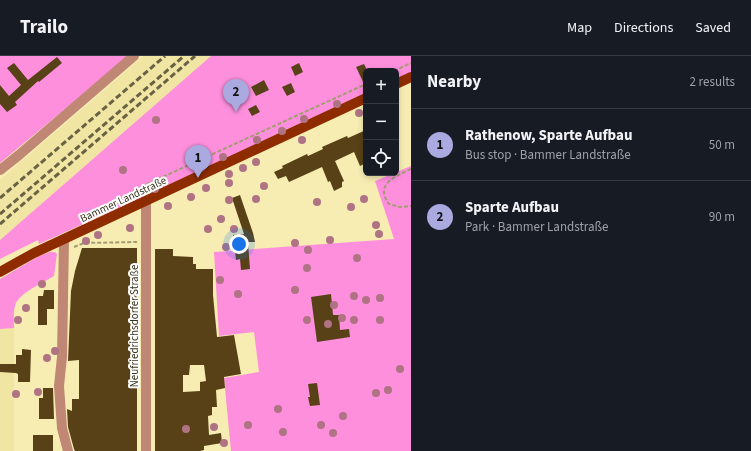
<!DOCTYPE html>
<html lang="en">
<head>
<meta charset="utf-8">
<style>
  :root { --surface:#171b24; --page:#20242c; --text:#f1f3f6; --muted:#9ea1a6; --line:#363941; --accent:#aaa9e0 }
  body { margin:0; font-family:"Source Sans 3",sans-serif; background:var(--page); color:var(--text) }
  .controls { position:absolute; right:12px; top:12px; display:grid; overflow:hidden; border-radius:6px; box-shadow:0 2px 6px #0003 }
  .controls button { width:36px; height:36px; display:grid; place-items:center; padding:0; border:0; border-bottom:1px solid var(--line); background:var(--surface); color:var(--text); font:20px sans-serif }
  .you { position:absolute; left:239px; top:188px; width:14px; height:14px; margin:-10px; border:3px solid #fff; border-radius:50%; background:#1a73e8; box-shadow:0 0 0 6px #1a73e833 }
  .badge { display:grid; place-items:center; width:26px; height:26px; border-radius:50%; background:var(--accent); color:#111; font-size:13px; font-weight:700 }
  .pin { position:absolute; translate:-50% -33px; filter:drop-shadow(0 1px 2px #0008) }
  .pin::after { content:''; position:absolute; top:21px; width:14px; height:12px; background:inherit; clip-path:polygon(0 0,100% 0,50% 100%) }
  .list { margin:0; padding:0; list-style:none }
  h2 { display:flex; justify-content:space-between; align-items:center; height:52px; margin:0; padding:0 16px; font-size:17px }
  h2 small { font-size:13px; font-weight:400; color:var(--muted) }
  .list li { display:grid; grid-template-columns:26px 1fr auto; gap:12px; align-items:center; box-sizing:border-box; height:72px; padding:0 16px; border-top:1px solid var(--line) }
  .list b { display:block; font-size:15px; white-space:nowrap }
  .list p { margin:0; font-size:13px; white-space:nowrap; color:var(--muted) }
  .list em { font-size:13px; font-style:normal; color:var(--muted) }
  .icon { flex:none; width:22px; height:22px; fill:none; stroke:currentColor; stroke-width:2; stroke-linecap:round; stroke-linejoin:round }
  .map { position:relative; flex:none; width:411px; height:395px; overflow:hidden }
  header { display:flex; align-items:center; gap:24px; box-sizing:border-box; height:56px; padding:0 20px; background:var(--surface); border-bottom:1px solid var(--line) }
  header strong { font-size:19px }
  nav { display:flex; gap:22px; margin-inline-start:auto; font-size:14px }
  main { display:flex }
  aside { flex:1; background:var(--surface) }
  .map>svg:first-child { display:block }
  .built { fill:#f0e5a3 }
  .green { fill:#fe8fdd }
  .building { fill:#584117; fill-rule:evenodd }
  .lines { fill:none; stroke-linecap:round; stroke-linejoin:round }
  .path { stroke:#a39c71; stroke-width:2; stroke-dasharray:4 2; stroke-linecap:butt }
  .minor { stroke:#bf8774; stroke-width:10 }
  .major { stroke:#8e2c00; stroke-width:10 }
  .rail { stroke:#696343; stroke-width:3; stroke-dasharray:6 3; stroke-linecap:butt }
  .tree { fill:#af7384 }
  .labels { text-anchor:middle; stroke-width:4; stroke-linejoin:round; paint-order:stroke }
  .street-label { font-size:11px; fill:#39351e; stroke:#fff }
</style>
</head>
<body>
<header>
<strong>Trailo</strong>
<nav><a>Map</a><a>Directions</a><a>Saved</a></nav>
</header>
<main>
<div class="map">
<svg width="411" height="395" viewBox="0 0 411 395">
  <rect width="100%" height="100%" fill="#f7edb3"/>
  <!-- built -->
  <g class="built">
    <path d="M144 0H211L0 184V124Z"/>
    <path d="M14 272V395H0V273Z"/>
  </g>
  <!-- green -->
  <g class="green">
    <path d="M0 0H129L0 107Z"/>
    <path d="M211 0H411V16L396 23V15H366V37L151 137 144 129 143 141 39 188 38 184 0 203V184Z"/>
    <path d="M411 110V395H231L224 322 259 316 254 276 219 280 214 196 394 183 375 125Z"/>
    <path d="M50 196H55L57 198 54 220C43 227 18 237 15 250 13 257 14 265 14 272L0 273V223L39 200Z"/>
  </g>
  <!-- building -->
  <g class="building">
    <path d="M57 1 62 7 39 26 38 25 15 46 17 49 7 56 0 48V29L9 40 21 29 7 12 14 7 28 24Z"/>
    <path d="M299 7 303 16 295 20 291 11Z"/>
    <path d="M364 8 366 12V32L356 11Z"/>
    <path d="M264 24 269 34 256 40 251 31Z"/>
    <path d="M291 27 295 36 287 40 282 31Z"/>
    <path d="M256 49 260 56 252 60 248 53Z"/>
    <path d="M366 74V107L360 110 354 96 335 105 344 125 342 126V131L334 135 330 125 328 126 322 111 289 126 286 120 278 123 274 116 283 112 282 110 307 98 308 100 323 93 322 91 347 80 348 82Z"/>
    <path d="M240 139 253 177 255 186H248L250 213 241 214 240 203 236 204 233 179 244 178 232 142Z"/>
    <path d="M82 192H137V395H75L74 393 68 371 67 353 72 355V343H79V304L68 305 71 235 75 215Z"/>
    <path d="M155 193H173V200L193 201V208H196V213H213V239L217 281 234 279 241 318 224 321 225 332 216 334 217 351H212V359L208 360 209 379 221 377 222 387 204 390V394L200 395H155ZM190 309H204L206 325 200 326V335L183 336V319H189Z"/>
    <path d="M44 234H54V253H47V269H38V240H43Z"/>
    <path d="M331 238 333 259H339L340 274 349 273 350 281 317 286 311 241Z"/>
    <path d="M22 293 31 294 30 326H18V318L16 317 0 316V308H16V299H22Z"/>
    <path d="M317 327 320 349 310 350 308 341H310L308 328Z"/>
    <path d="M43 332H53L54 363H39V342H43Z"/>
    <rect x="33" y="379" width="20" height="16"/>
  </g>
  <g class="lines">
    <!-- path -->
    <g class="path">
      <path d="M394 15 411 7"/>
      <path d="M411 113C396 120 374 128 389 148L400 151 411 150"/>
      <path d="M116 147 122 142 145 129 366 28"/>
      <path d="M74 191 84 187 137 186"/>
    </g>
    <!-- minor -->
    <g class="minor">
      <path d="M0 114 19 99 134 0"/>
      <path d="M146 145V395"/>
      <path d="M64 183 62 301 59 330 62 372 68 395"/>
    </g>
    <!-- major -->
    <g class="major">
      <path d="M396 28 411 21"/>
      <path d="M0 216 34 197 366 42"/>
    </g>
    <!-- rail -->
    <g class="rail">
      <path d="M0 142 165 0"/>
      <path d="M0 158 184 0"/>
      <path d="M0 168 195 0"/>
    </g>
  </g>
  <!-- trees -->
  <g class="tree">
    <circle cx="337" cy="48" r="4"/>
    <circle cx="359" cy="57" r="4"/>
    <circle cx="304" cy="63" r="4"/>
    <circle cx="156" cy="64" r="4"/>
    <circle cx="282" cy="75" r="4"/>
    <circle cx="257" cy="84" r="4"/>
    <circle cx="302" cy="84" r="4"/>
    <circle cx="223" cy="101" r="4"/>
    <circle cx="256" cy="106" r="4"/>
    <circle cx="201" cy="112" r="4"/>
    <circle cx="243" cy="112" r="4"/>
    <circle cx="123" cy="114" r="4"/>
    <circle cx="229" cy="118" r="4"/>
    <circle cx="229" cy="127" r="4"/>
    <circle cx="264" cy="130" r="4"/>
    <circle cx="206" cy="132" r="4"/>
    <circle cx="155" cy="133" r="4"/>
    <circle cx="191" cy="141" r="4"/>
    <circle cx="256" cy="143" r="4"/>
    <circle cx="364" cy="143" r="4"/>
    <circle cx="229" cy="144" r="4"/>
    <circle cx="317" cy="146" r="4"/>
    <circle cx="168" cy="150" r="4"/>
    <circle cx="351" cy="151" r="4"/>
    <circle cx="221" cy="163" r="4"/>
    <circle cx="376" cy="169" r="4"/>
    <circle cx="130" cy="172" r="4"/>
    <circle cx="208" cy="173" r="4"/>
    <circle cx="234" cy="173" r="4"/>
    <circle cx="379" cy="178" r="4"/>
    <circle cx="98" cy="179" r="4"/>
    <circle cx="330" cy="184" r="4"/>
    <circle cx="86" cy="185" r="4"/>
    <circle cx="295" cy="187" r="4"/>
    <circle cx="226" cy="191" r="4"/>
    <circle cx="308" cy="194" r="4"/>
    <circle cx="357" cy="202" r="4"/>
    <circle cx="307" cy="212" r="4"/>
    <circle cx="220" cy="224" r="4"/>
    <circle cx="42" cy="228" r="4"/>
    <circle cx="295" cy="234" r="4"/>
    <circle cx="238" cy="238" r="4"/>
    <circle cx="354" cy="240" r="4"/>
    <circle cx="380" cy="242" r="4"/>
    <circle cx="366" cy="244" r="4"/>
    <circle cx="334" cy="249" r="4"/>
    <circle cx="26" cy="252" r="4"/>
    <circle cx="342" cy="262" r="4"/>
    <circle cx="18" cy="264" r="4"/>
    <circle cx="307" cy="264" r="4"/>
    <circle cx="354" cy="264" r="4"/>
    <circle cx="380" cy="264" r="4"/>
    <circle cx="328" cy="268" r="4"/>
    <circle cx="55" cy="295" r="4"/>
    <circle cx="47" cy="302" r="4"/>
    <circle cx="400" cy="313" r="4"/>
    <circle cx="388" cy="334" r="4"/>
    <circle cx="38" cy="336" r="4"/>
    <circle cx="376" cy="337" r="4"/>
    <circle cx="16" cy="338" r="4"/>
    <circle cx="278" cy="353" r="4"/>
    <circle cx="343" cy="360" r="4"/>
    <circle cx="248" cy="369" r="4"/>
    <circle cx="321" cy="369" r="4"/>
    <circle cx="214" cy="371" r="4"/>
    <circle cx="186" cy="373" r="4"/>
    <circle cx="283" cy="376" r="4"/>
    <circle cx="333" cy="377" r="4"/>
    <circle cx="224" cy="387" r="4"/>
  </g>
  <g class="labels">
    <!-- street labels -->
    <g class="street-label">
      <text transform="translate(123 143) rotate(-25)" y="4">Bammer Landstraße</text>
      <text transform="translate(134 270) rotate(-90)" y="4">Neufriedrichsdorfer Straße</text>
    </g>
  </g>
</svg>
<div class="controls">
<button>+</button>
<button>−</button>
<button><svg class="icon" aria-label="locate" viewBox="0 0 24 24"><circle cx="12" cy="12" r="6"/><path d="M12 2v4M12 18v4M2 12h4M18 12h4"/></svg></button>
</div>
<div class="you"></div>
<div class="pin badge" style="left:198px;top:122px">1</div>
<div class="pin badge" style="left:236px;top:56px">2</div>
</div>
<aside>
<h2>Nearby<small>2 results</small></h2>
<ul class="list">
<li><span class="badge">1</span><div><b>Rathenow, Sparte Aufbau</b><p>Bus stop · Bammer Landstraße</p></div><em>50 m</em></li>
<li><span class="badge">2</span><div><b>Sparte Aufbau</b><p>Park · Bammer Landstraße</p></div><em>90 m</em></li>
</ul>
</aside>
</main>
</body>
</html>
